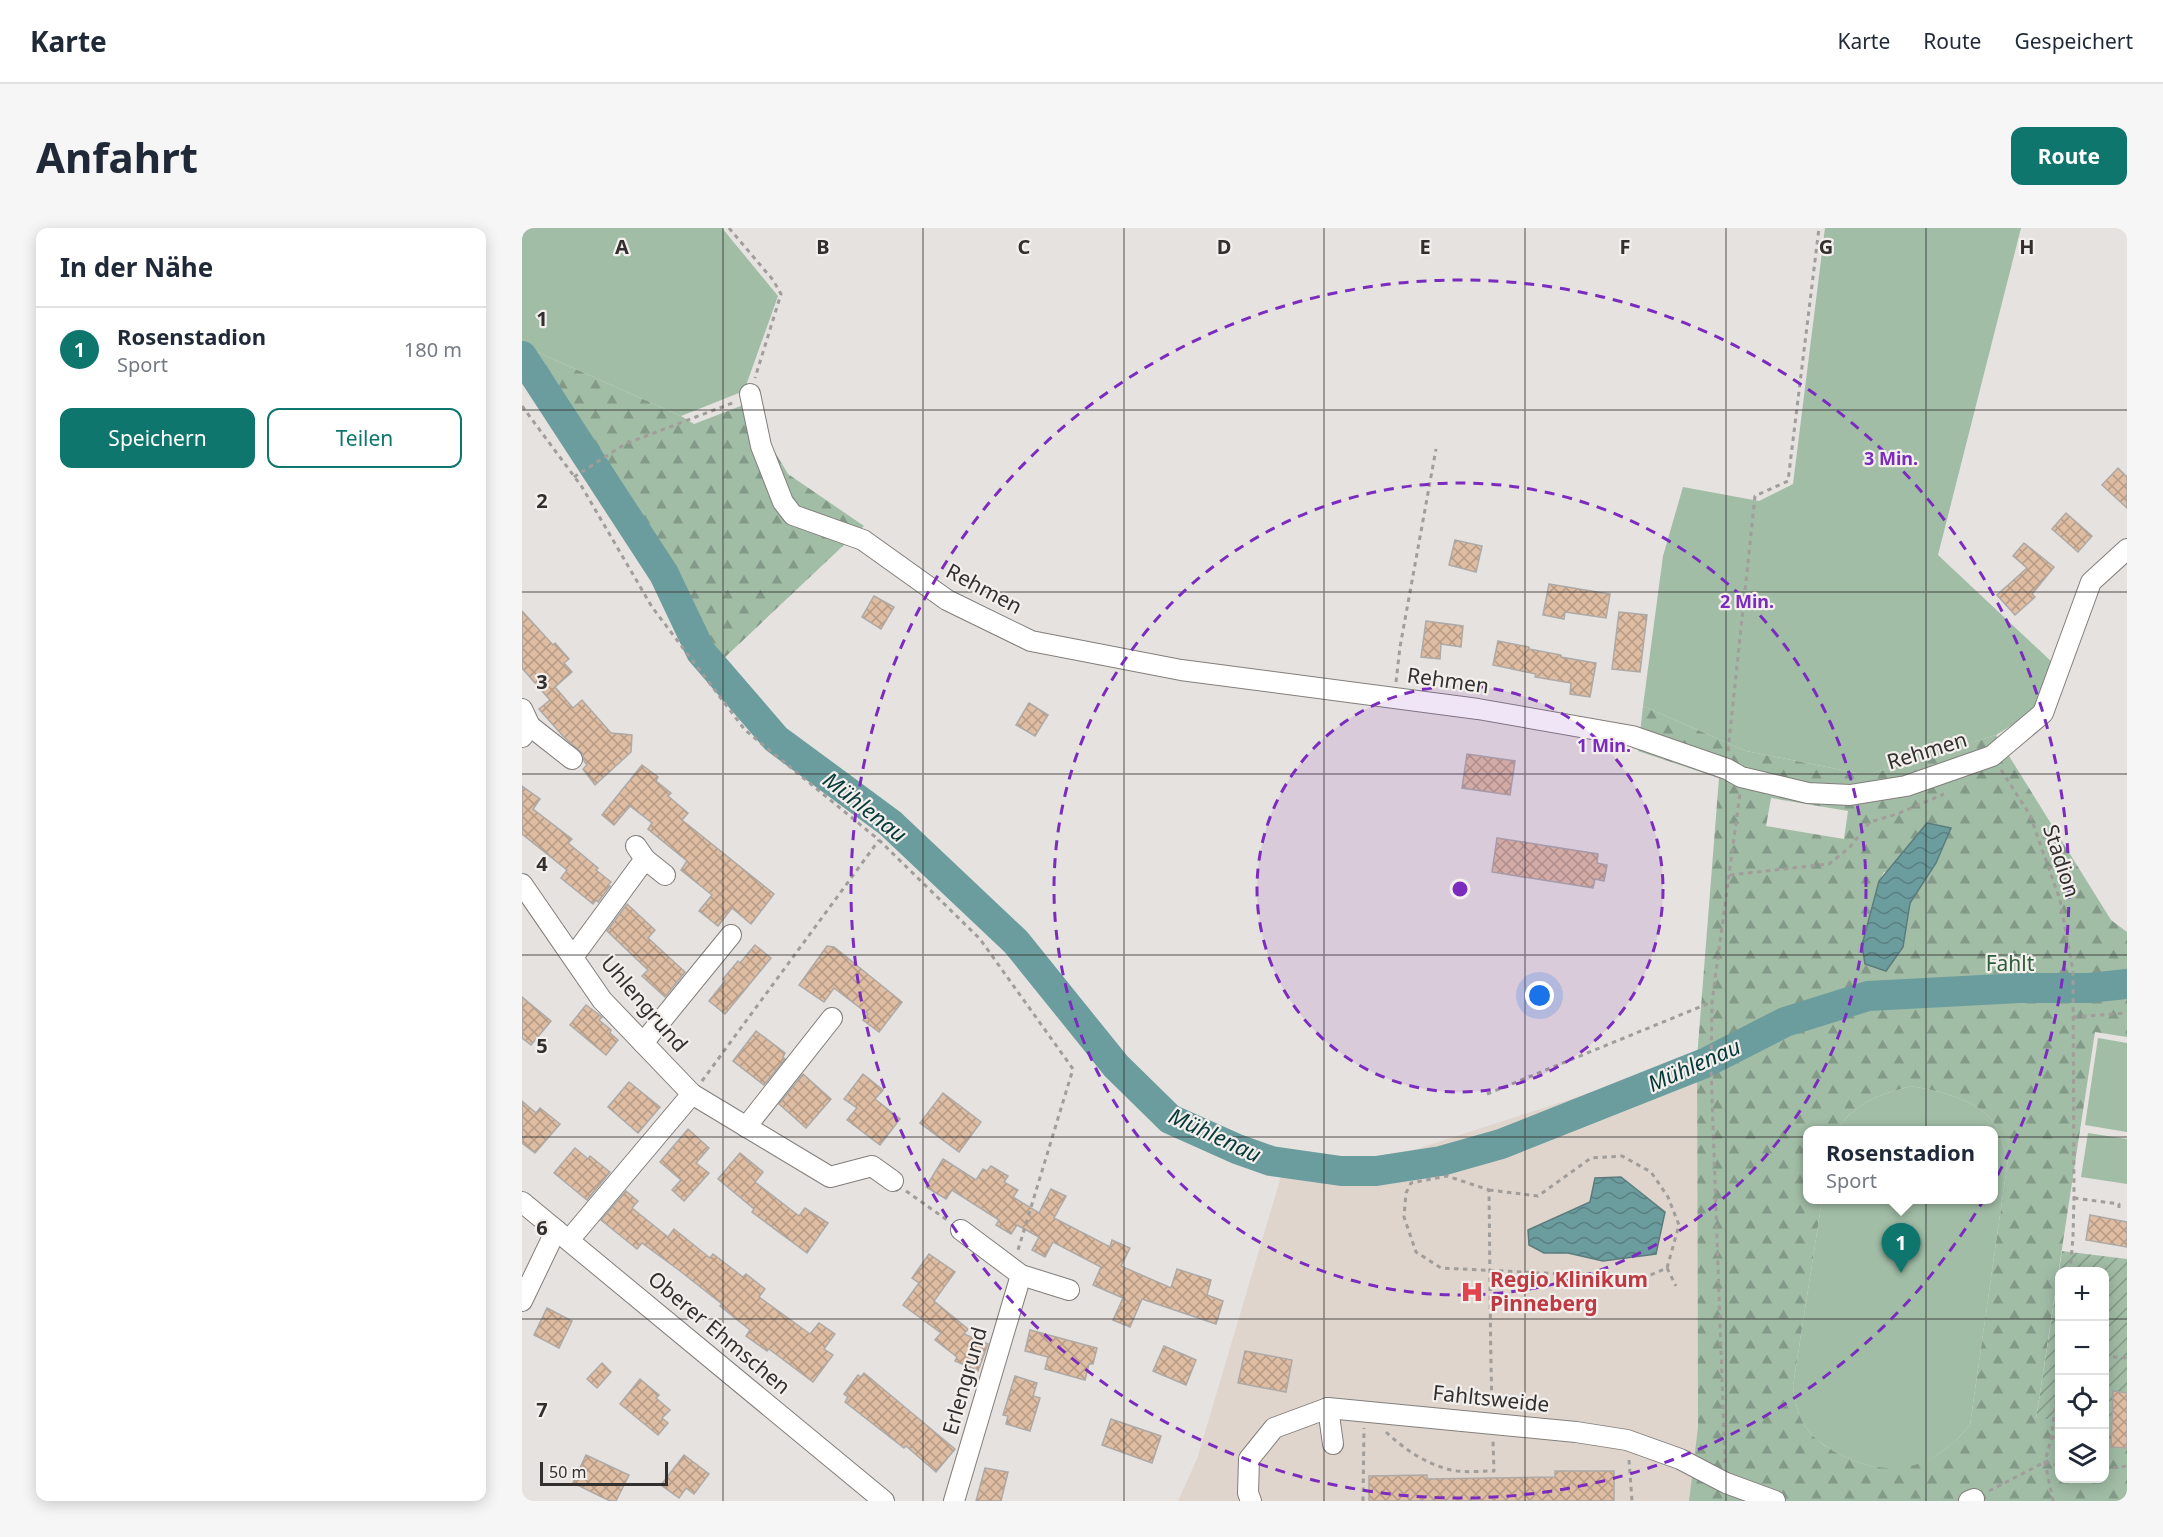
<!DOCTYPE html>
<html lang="de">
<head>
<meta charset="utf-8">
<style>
  :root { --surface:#fff; --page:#f6f6f7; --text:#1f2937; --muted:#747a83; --line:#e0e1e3; --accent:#0f766e }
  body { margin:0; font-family:"Noto Sans",sans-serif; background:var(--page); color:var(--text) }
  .controls { position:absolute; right:18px; bottom:18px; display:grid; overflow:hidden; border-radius:12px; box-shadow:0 3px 15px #0003 }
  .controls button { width:54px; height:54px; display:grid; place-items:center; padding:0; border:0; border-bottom:2px solid var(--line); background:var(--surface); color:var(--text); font:30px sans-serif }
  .scale { position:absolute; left:18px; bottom:15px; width:128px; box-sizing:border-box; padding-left:6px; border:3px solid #32302f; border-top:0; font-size:16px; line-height:21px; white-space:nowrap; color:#32302f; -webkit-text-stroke:4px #f3efec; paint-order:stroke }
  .you { position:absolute; left:1018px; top:768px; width:21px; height:21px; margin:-15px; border:4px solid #fff; border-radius:50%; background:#1a73e8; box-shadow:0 0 0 9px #1a73e833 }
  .badge { display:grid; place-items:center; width:39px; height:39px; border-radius:50%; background:var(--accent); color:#fff; font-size:20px; font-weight:700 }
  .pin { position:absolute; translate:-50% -50px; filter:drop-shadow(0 2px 3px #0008) }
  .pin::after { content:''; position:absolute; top:32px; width:21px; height:18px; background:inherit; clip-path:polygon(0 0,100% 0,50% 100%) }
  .popup { position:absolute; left:1281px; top:898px; width:195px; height:78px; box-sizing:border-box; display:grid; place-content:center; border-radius:12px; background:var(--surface); filter:drop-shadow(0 2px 4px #0005); font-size:20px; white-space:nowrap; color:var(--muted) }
  .popup b { font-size:22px; color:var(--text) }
  .popup::after { content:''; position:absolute; left:50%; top:100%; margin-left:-12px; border:12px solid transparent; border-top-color:var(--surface) }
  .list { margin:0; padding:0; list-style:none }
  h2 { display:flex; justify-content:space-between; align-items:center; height:78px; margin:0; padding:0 24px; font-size:26px }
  h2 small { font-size:20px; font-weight:400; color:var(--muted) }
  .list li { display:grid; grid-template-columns:39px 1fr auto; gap:18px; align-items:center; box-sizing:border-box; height:84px; padding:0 24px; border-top:2px solid var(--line) }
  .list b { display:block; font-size:22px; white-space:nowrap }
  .list p { margin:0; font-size:20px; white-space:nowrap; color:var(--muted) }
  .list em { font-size:20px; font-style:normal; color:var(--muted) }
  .actions { display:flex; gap:12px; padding:18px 24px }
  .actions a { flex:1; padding:14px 0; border:2px solid var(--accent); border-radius:12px; text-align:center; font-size:21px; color:var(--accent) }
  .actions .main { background:var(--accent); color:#fff }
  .icon { flex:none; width:33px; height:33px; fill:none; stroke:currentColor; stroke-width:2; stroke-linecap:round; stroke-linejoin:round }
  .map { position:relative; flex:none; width:1605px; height:1273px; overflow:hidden; border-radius:12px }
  header { display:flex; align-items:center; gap:36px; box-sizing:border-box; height:84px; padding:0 30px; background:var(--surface); border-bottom:2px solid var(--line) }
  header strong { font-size:28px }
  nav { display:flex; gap:33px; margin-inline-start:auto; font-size:21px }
  .intro { display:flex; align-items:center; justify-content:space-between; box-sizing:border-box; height:144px; padding:0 36px }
  h1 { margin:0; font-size:42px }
  .button { padding:15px 27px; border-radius:12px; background:var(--accent); color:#fff; font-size:21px; font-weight:700 }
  main { display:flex; gap:36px; padding:0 36px }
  aside { flex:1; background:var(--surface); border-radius:12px; box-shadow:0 3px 15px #0003 }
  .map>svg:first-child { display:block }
  .built { fill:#dfd5cd }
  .grass { fill:#a1bda6 }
  .forest { fill:url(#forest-firs); fill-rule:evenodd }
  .garden { fill:url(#garden-furrows) }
  .water { fill:url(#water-waves); stroke:#5b7c7d; stroke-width:1.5 }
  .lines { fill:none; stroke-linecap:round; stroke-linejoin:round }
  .river { stroke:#6c9d9e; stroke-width:30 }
  .building { fill:url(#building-cross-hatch); stroke:#aca9a6; stroke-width:1.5 }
  .minor-casing { stroke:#827e7b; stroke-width:22 }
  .path { stroke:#a09d9b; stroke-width:3; stroke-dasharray:4.5 4.5; stroke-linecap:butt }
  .minor { stroke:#fff; stroke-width:20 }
  .grid { fill:none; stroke:#32302f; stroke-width:1.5; stroke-opacity:0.55 }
  .ring { fill:none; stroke:#7b2cbf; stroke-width:3; stroke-dasharray:10 8 }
  .labels { text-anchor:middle; stroke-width:4.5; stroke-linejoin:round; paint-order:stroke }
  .street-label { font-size:21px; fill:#32302f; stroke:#f3efec }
  .park-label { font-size:21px; fill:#2c5f39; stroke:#f3efec }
  .health-label { font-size:21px; font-weight:bold; fill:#be3a42; stroke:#f3efec; text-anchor:start }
  .water-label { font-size:22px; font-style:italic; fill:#06393a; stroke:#f3efec }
  .grid-label { font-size:20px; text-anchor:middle; font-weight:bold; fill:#32302f; stroke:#f3efec; stroke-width:4.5; stroke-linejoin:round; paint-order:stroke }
  .centre { fill:#7b2cbf; stroke:#f3efec; stroke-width:3 }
  .ring-label { font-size:18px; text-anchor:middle; font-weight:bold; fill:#7b2cbf; stroke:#f3efec; stroke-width:4.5; stroke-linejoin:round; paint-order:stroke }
</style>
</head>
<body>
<header>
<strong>Karte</strong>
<nav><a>Karte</a><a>Route</a><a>Gespeichert</a></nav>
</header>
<div class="intro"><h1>Anfahrt</h1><a class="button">Route</a></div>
<main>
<aside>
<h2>In der Nähe<small></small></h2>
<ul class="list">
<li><span class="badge">1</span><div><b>Rosenstadion</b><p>Sport</p></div><em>180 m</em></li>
</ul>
<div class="actions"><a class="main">Speichern</a><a>Teilen</a></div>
</aside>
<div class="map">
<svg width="1605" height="1273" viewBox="0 0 1605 1273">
  <defs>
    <pattern id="forest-firs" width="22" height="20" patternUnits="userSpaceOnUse" patternTransform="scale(1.5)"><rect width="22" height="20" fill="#a1bda6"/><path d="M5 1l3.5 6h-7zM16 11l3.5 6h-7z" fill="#849a88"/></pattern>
    <pattern id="garden-furrows" width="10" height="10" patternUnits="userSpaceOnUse" patternTransform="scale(1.5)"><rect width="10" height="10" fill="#a1bda6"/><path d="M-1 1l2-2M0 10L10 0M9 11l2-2" fill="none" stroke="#849a88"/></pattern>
    <pattern id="water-waves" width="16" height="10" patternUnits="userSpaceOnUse" patternTransform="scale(1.5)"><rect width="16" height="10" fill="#6c9d9e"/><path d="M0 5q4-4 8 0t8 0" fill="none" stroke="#598081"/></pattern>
    <pattern id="building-cross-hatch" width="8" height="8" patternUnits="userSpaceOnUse" patternTransform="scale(1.5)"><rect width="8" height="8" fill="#dfbda3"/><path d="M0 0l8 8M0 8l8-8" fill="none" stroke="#b59a85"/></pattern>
  </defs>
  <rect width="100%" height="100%" fill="#e6e2df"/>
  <!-- built -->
  <path class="built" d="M1175 830 1176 1199 1167 1273H656L675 1231 765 928H873Z"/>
  <!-- grass -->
  <g class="grass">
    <path d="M0 0H200L256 68 222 163 159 188 4 119 0 114Z"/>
    <path d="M1303 0H1499L1416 327 1532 436 1514 482 1474 507 1345 547 1224 523 1121 478 1141 328 1161 259 1237 273 1271 256Z"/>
    <path d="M1576 810 1605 815V904L1563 897Z"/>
    <path d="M1390 858C1419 864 1459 871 1475 900 1480 909 1482 921 1486 931L1448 1197C1432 1216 1410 1235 1384 1240 1355 1245 1313 1229 1291 1208 1278 1196 1273 1175 1271 1158L1300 972H1472V902H1315C1333 874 1359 866 1390 858Z"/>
    <path d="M1566 905 1605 911V956L1559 949Z"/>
  </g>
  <!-- forest -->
  <g class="forest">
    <path d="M4 119 159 188 172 196 224 176 266 246 342 298 199 433 148 341Z"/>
    <path d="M1121 478 1224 523 1345 547 1474 507 1589 692 1605 704V809L1573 804 1514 1191H1537L1538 1250H1582L1583 1192H1605V1273H1167L1176 1199 1175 830 1197 550 1116 523ZM1249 570 1326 583 1322 611 1244 598ZM1414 635 1388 675 1381 719 1364 743 1343 736 1340 717 1357 653 1362 644ZM1390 858C1419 864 1459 871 1475 900 1480 909 1482 921 1486 931L1448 1197C1432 1216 1410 1235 1384 1239 1355 1245 1313 1229 1291 1208 1278 1196 1273 1175 1271 1158L1300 972H1286V902H1315C1333 874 1359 866 1390 858Z"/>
  </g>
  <!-- garden -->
  <path class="garden" d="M1540 1023 1605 1031V1192H1583L1582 1044H1538L1537 1191H1514Z"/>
  <!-- water -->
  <g class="water">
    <path d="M1405 595 1429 600 1414 635 1388 675 1381 719 1364 743 1343 736 1340 717 1357 653Z"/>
    <path d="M1099 949 1143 984 1134 1026 1081 1033 1046 1025H1022L1007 1017 1006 1002 1068 974 1073 950Z"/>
  </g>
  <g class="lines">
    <!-- river -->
    <path class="river" d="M0 128 142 346 179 424 254 511 368 595 494 714 594 838 648 891 715 921 749 933 819 943H854L919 933 979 916 1183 835 1263 794 1346 768 1498 760H1567L1605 756"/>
  </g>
  <!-- building -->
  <g class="building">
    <path d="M1596 240 1605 249V280L1580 257Z"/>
    <path d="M1544 285 1570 308 1556 324 1530 301Z"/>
    <path d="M933 312 960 318 954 344 927 337Z"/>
    <path d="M1502 315 1532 339 1510 366 1513 369 1493 387 1475 367 1505 340 1491 328Z"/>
    <path d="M1027 356 1088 366 1084 390 1043 384 1042 391 1021 387Z"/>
    <path d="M352 368 372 379 359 401 340 389Z"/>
    <path d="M0 383 31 417 33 415 47 431 42 435 50 444 33 459 51 480 60 472 89 505 110 507 109 524 73 557 61 541 65 537 62 533 61 526 41 508 17 481 28 472 0 440Z"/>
    <path d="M1097 384 1125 387 1118 444 1090 441Z"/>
    <path d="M904 393 941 398 939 419 919 416 918 431 899 429Z"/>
    <path d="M976 413 1007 419V421L1039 427V429L1074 435 1068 469 1048 466 1049 455 1013 449 1014 446 971 437Z"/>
    <path d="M507 475 526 487 513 508 494 497Z"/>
    <path d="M945 526 993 533 988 567 940 560Z"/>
    <path d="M120 537 136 549 134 553 149 565 146 568 166 585 160 592 252 666 229 696 210 680 196 698 177 683 190 667 159 642 165 633 126 601 130 595 108 578 92 597 80 587Z"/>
    <path d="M0 558 18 571 11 581 50 611 46 615 76 640 74 642 89 654 86 657 88 658 76 674 74 672 71 676 39 650 45 642 0 606Z"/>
    <path d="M975 610 1076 626 1075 635 1085 637 1082 653 1073 651 1071 660 970 644Z"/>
    <path d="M105 676 133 702 126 710 163 744 143 769 120 748 126 742 85 703Z"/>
    <path d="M233 717 249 730 203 786 187 773 203 753 201 751 216 733 218 735Z"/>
    <path d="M305 718 312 719 380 774 357 804 341 792 346 786 312 760 302 774 277 757Z"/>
    <path d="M0 769 29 793 9 817 0 810Z"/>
    <path d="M64 777 80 789 77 792 89 802 88 805 96 812 84 827 48 797Z"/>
    <path d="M234 803 263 825 261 829 263 831 242 857 211 833Z"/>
    <path d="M281 846 309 871 284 900 257 876Z"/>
    <path d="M341 846 361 862 353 871 378 891 358 917 325 892 335 880 322 871Z"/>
    <path d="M107 854 138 879 116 905 86 879Z"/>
    <path d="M421 865 459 894 437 924 398 895Z"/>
    <path d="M0 873 14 885 18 880 38 896 13 925 0 915Z"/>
    <path d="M166 901 187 920 174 935 187 945 162 973 150 962 159 952 138 934Z"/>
    <path d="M53 920 66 931 68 928 88 944 65 972 32 945Z"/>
    <path d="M218 925 241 944 233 954 277 988 283 980 306 995 285 1025 230 984 232 981 196 951Z"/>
    <path d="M421 931 454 952 461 941 465 943 469 938 486 948 482 954 496 962 491 969 517 985 529 961 544 968 532 990 588 1019 590 1012 608 1020 599 1038 649 1060 655 1041 689 1052 685 1067 701 1073 694 1096 620 1071 608 1099 591 1092 601 1070 571 1057 579 1039 531 1014 523 1029 510 1022 517 1009 495 997 489 1006 474 997 477 992 430 962 424 971 404 959Z"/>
    <path d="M104 963 116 973 110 980 146 1009 152 1001 188 1030 191 1026 221 1049 224 1046 243 1061 237 1069 288 1106 297 1095 313 1106 302 1121 311 1127 291 1154 247 1121 245 1123 224 1108 228 1102 198 1078 200 1076 158 1043 120 1015 115 1021 79 992Z"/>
    <path d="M1568 987 1605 994V1019L1564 1012Z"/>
    <path d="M407 1026 433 1044 412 1073 446 1101 442 1106 466 1116 456 1143 433 1133 435 1129 413 1112 419 1105 381 1077 397 1055 390 1050Z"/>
    <path d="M25 1080 50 1093 37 1120 12 1107Z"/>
    <path d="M508 1102 575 1120 571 1136H567L563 1152 523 1141 526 1129 503 1123Z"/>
    <path d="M642 1118 674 1132 664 1157 631 1143Z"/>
    <path d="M723 1123 770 1132 764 1164 716 1155Z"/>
    <path d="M80 1135 89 1144 75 1160 65 1151Z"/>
    <path d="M342 1145 433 1221 414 1244 384 1218 382 1220 323 1174 326 1169 322 1166 336 1147 339 1149Z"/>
    <path d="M493 1148 515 1155 511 1168 518 1170 508 1203 484 1196 486 1188 481 1187Z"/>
    <path d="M118 1151 137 1167 134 1170 148 1182 140 1190 146 1195 136 1207 98 1176Z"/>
    <path d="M1591 1163 1605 1165V1220L1589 1219Z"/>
    <path d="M589 1191 639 1208 630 1235 580 1217Z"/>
    <path d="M64 1227 107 1247 94 1273H88L51 1255Z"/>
    <path d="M162 1227 187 1246 172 1266 164 1260 157 1270 139 1257Z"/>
    <path d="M463 1240 486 1244 479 1273H454Z"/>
    <path d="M1033 1243H1092V1273H847V1248L905 1247V1251L1033 1249Z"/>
  </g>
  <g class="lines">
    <!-- minor casing -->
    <g class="minor-casing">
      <g id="minor">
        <path d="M228 166 239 218 261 274 271 287 341 312 425 372 509 413 659 442 956 481 1110 508 1205 541 1219 549 1286 565 1328 567 1384 558 1470 528 1521 485 1569 354 1605 321"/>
        <path d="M0 481 8 498 0 509"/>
        <path d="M8 498 50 531"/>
        <path d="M123 631 143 647"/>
        <path d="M0 656 80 772 170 866 308 949 350 938 371 953"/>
        <path d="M51 729 123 631 114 618"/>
        <path d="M121 815 209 707"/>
        <path d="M224 899 310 790"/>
        <path d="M0 974 362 1273"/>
        <path d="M439 1002 499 1047 547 1062"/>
        <path d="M47 1012 170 866"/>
        <path d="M0 1073 34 1002"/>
        <path d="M806 1180 811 1216"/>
        <path d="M432 1273 499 1047"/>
        <path d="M729 1273 726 1265 727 1231 752 1200 806 1180 1054 1204 1105 1212 1158 1231 1204 1255 1253 1273"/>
        <path d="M1447 1273 1452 1271"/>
      </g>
    </g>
    <!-- path -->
    <g class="path">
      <path d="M207 0 251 52 259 66 233 150"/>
      <path d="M0 178 60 259 130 379 223 502 357 612 458 711 551 841 496 1022"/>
      <path d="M52 249 103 216 213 174"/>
      <path d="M874 454 878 419 914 221"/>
      <path d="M1206 523 1233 268 1266 253 1297 0"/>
      <path d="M1479 542 1508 587 1538 672 1551 743 1552 970 1551 1009 1548 1044"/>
      <path d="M1208 647 1307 636 1327 620 1348 594 1375 586 1422 566"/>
      <path d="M1551 789 1605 785"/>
      <path d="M180 853 357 612"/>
      <path d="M965 866 1190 774"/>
      <path d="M967 962 1016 968 1069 930 1100 928 1129 944 1146 969 1157 997 1145 1040 1119 1051 1086 1046H1040L919 1040 894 1024 882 989 884 965 889 955 925 948 967 962C968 1034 968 1107 970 1179"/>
      <path d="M384 963 425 992"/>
      <path d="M1552 970 1597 976V984"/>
      <path d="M1145 1040 1154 1058"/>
      <path d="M1582 1128 1605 1130"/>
      <path d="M864 1204C882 1221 904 1236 929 1242 942 1245 958 1243 972 1243L971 1213"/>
      <path d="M1529 1211 1538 1205"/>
      <path d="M1107 1232 1110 1273"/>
      <path d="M1203 1235 1189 841 1190 774 1218 565"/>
      <path d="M1582 1241 1605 1238"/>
      <path d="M1467 1263 1523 1234 1538 1238"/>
      <path d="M841 1273 842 1200"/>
      <path d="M1531 1273 1523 1234 1529 1211 1538 1141"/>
    </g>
    <!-- minor -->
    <use href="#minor" class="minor"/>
  </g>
  <!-- grid -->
  <path class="grid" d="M201 0V1273M401 0V1273M602 0V1273M802 0V1273M1003 0V1273M1204 0V1273M1404 0V1273M0 182H1605M0 364H1605M0 546H1605M0 727H1605M0 909H1605M0 1091H1538M1582 1091H1605"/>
  <!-- distance rings -->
  <circle cx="938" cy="661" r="203" fill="#7b2cbf" fill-opacity=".12"/>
  <g class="ring">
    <circle cx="938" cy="661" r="203"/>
    <circle cx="938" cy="661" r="406"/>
    <circle cx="938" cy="661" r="609"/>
  </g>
  <!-- icons -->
  <defs>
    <g id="hospital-bare" transform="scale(1.8)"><path d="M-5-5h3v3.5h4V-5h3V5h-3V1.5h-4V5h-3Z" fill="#e0444e" stroke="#f3efec" stroke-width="2.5" paint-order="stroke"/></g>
  </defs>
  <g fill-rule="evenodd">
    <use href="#hospital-bare" x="950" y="1064"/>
  </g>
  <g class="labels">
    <!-- street labels -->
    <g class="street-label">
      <text transform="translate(462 361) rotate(28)" y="7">Rehmen</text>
      <text transform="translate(926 453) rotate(8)" y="7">Rehmen</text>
      <text transform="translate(1405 523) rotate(-17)" y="7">Rehmen</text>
      <text transform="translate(1539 633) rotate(72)" y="7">Stadion</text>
      <text transform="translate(122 776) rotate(49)" y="7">Uhlengrund</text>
      <text transform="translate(197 1105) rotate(40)" y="7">Oberer Ehmschen</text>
      <text transform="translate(443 1153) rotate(-74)" y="7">Erlengrund</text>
      <text transform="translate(969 1171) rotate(6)" y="7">Fahltsweide</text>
    </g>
    <!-- park labels -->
    <g class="park-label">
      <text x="1488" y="743">Fahlt</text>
    </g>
    <!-- health labels -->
    <g class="health-label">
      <text x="968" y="1059">Regio Klinikum<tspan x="968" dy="24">Pinneberg</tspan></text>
    </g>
    <!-- water labels -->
    <g class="water-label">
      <text transform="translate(343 579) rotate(38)" y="8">Mühlenau</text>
      <text transform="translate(1172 837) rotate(-24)" y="8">Mühlenau</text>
      <text transform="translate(693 907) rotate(25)" y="8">Mühlenau</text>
    </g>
  </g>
  <g class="grid-label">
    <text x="100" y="26">A</text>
    <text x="301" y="26">B</text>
    <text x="502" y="26">C</text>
    <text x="702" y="26">D</text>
    <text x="903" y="26">E</text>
    <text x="1103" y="26">F</text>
    <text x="1304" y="26">G</text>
    <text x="1505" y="26">H</text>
    <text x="20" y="98">1</text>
    <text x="20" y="280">2</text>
    <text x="20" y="461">3</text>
    <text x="20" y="643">4</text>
    <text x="20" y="825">5</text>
    <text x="20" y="1007">6</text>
    <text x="20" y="1189">7</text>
  </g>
  <circle cx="938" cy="661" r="9" class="centre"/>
  <g class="ring-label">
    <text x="1369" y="237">3 Min.</text>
    <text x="1225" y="380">2 Min.</text>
    <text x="1082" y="524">1 Min.</text>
  </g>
</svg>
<div class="controls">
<button>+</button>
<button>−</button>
<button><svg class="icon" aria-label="locate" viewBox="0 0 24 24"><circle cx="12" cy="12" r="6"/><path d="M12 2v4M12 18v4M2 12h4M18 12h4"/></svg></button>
<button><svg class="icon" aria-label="layers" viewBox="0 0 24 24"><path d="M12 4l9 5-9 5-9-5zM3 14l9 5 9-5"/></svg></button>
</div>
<div class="scale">50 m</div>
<div class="you"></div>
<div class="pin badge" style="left:1379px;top:1045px">1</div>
<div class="popup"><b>Rosenstadion</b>Sport</div>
</div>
</main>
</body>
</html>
